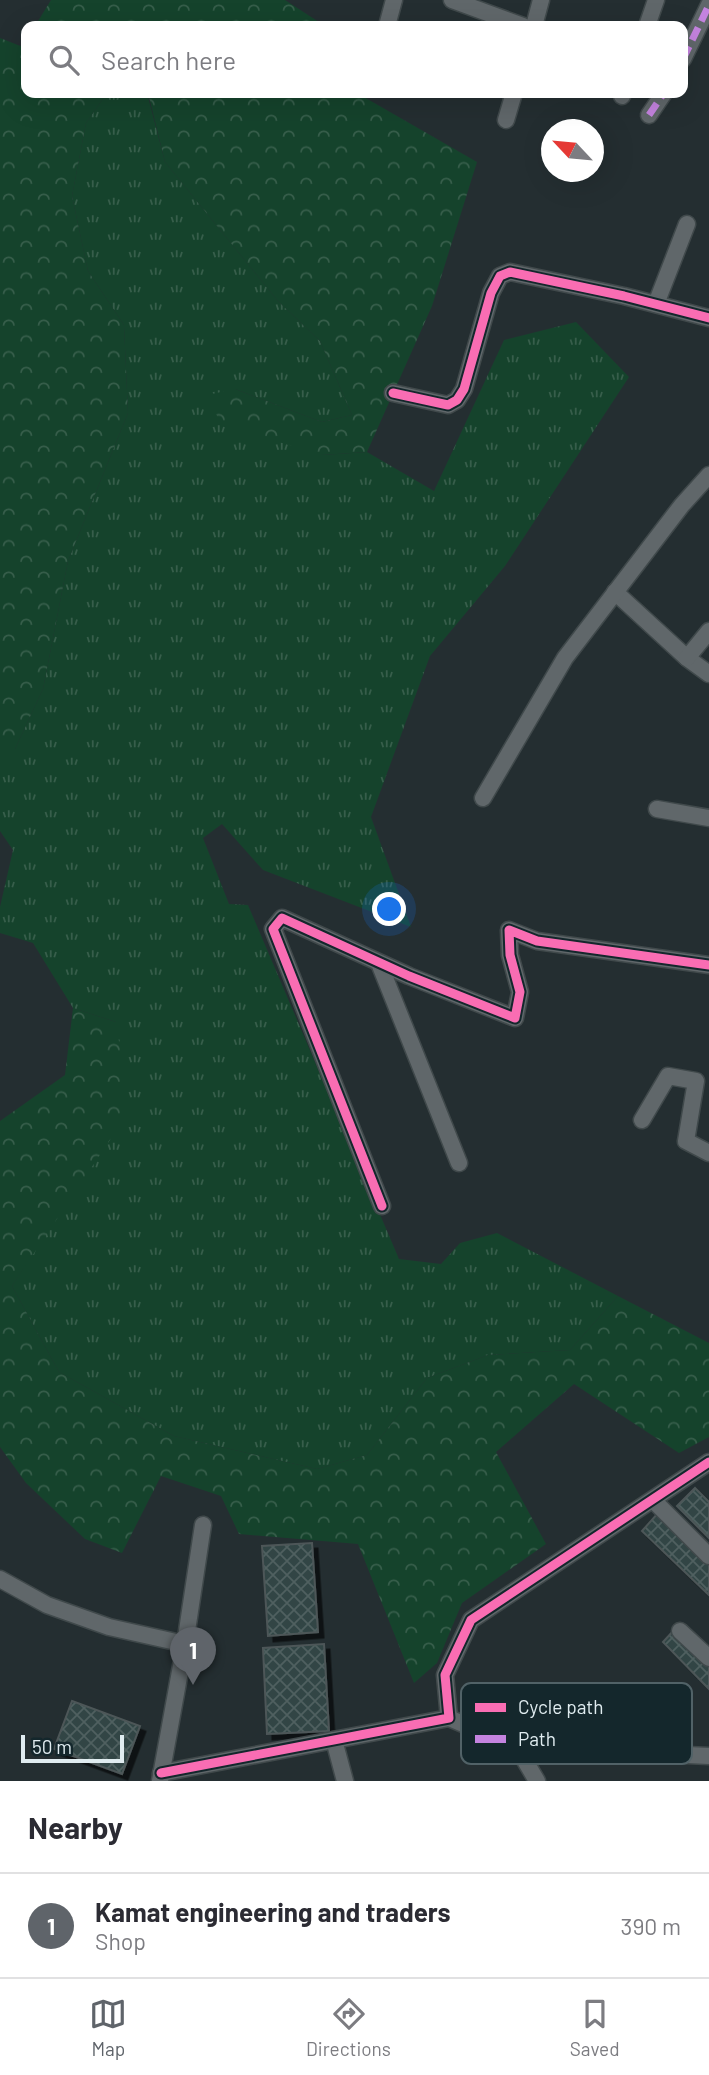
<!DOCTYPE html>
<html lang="en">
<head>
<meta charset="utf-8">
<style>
  :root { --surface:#fff; --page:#f2f2f3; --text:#2b2b33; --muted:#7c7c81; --line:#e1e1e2; --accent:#5f646a }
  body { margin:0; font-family:Barlow,sans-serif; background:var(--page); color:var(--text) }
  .compass { position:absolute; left:541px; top:119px; width:63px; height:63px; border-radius:50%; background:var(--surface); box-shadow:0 7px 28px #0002; rotate:296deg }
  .scale { position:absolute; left:21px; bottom:18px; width:103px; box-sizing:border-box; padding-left:7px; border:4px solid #e0ecf0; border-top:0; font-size:19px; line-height:24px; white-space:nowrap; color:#e0ecf0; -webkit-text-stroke:5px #14272c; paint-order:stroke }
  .you { position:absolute; left:390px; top:910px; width:24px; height:24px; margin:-18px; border:5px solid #fff; border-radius:50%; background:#1a73e8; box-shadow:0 0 0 10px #1a73e833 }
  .badge { display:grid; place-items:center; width:46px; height:46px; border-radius:50%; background:var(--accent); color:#fff; font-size:23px; font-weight:700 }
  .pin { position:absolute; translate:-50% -58px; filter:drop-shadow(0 2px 4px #0008) }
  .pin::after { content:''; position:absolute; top:37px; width:24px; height:21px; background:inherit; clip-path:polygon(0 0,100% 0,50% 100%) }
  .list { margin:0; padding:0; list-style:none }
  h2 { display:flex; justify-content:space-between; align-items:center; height:91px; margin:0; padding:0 28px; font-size:30px }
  h2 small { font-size:23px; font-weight:400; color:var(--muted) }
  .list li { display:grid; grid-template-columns:46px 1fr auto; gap:21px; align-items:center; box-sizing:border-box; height:105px; padding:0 28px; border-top:2px solid var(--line) }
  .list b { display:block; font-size:26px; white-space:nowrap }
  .list p { margin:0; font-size:23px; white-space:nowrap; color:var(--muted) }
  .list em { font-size:23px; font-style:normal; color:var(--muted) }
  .icon { flex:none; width:38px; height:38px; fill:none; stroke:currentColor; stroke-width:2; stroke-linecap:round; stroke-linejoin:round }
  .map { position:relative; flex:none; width:709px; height:1781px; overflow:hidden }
  .search { position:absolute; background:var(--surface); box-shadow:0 7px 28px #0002; left:21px; right:21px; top:21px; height:77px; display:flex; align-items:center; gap:18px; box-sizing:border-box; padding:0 24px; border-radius:14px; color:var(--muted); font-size:26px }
  .sheet { height:196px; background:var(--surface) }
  nav { display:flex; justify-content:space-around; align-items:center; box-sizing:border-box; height:98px; border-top:2px solid var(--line); background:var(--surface); font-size:19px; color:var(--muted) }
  nav a { display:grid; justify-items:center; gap:4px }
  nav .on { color:var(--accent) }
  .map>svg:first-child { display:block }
  .grass { fill:url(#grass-tufts) }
  .forest { fill:url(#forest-crowns) }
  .building { fill:url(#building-cross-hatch); stroke:#4d5758; stroke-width:2; filter:url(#shadow) }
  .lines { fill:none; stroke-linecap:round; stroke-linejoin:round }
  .minor-casing { stroke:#40494b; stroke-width:19 }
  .minor { stroke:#60676a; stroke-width:16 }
  .quiet { stroke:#c483df; stroke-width:7; stroke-dasharray:14 7; stroke-linecap:butt }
  .cycleway-casing { stroke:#14272c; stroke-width:13 }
  .cycleway { stroke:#f96db3; stroke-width:9 }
  .key { fill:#14272c; stroke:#516267; stroke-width:2 }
  .key-label { font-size:19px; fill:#e0ecf0 }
</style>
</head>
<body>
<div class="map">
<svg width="709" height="1781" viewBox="0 0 709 1781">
  <defs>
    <pattern id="grass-tufts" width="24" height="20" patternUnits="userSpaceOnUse" patternTransform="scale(1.75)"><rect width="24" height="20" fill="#15432c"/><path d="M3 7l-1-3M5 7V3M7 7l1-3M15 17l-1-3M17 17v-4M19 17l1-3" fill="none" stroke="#375e4b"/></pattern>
    <pattern id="forest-crowns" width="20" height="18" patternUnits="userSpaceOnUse" patternTransform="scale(1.75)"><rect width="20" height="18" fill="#15432c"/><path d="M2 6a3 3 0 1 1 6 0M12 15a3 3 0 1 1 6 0" fill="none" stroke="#375e4b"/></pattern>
    <pattern id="building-cross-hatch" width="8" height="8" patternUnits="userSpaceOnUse" patternTransform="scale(1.75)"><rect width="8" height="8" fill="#314545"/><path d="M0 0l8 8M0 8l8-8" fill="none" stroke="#4f6060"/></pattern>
    <filter id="shadow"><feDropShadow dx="5.5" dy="5.5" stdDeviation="0" flood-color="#0009"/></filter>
  </defs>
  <rect width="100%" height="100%" fill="#242e31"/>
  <!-- grass -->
  <path class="grass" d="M107 93H147L165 162 278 301 320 341 352 415 322 422 235 389 322 455 367 452 434 491 504 340 576 322 629 377 505 566 430 656 371 817 411 927 263 870 222 824 203 838 229 904 248 905 399 1259 441 1264 460 1243 497 1233 618 1296 570 1350 488 1355 427 1378 367 1455 317 1469 174 1436 59 1372 12 1286 60 1211 116 1022 73 1008 33 943 0 933V907L13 850 0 831V749H15L43 689 68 561 128 413 124 325 88 271 72 196 86 123Z"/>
  <!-- forest -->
  <g class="forest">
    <path d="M51 0H285L325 26H35Z"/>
    <path d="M0 38 23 47 26 42V93H107L86 123 72 196 88 271 124 325 128 413 68 561 43 689 15 749H0Z"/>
    <path d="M148 93H357L477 162 432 306 367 452 322 455 221 424 207 395 235 389 322 422 352 415 320 341 278 301 165 162Z"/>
    <path d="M73 1008 116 1022 125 1081 118 1128 12 1286 59 1372 174 1436 317 1469 367 1455 427 1378 488 1355 570 1350 618 1296 709 1343V1437L679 1453 574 1384 496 1452 546 1544 462 1603 437 1663 414 1683 358 1544 239 1534 221 1496 161 1476 122 1553 85 1539 26 1483 0 1447V1121L65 1075Z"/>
  </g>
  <!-- building -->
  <g class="building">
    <path d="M695 1488 709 1502V1538L677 1506Z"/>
    <path d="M659 1512 709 1560V1595L642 1531Z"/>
    <path d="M312 1543 318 1632 268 1636 262 1546Z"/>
    <path d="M675 1629 709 1663V1689L663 1642Z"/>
    <path d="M324 1644 329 1731 267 1734 263 1648Z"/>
    <path d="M72 1701 140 1726 122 1774 54 1749Z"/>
  </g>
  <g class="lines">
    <!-- minor casing -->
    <g class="minor-casing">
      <g id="minor">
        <path d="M452 0 523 26"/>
        <path d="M387 26 394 0"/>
        <path d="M534 26 541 0"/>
        <path d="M647 26 656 0"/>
        <path d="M683 59 709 5"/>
        <path d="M622 96 623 93"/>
        <path d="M649 115 664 93"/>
        <path d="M506 120 514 93"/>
        <path d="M656 304 687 224"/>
        <path d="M393 393 448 405 457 400 464 389 491 293 500 276 510 272 624 296 709 318"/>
        <path d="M615 592 687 658 709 674"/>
        <path d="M687 658 709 631"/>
        <path d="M483 798 565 658 682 505 709 475"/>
        <path d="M657 809 709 818"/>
        <path d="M379 963 459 1163"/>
        <path d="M642 1120 668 1076 696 1081 686 1141 709 1153"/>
        <path d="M382 1206 273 929 282 918 409 976 515 1018 520 992 510 955 509 930 537 941 709 965"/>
        <path d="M653 1500 709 1556"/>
        <path d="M0 1579 47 1605 109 1627 185 1644 160 1781"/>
        <path d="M680 1631 709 1658"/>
        <path d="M185 1644 203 1525"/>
        <path d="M449 1718 517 1747 709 1756"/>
        <path d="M334 1740 345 1781"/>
        <path d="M517 1747 537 1781"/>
        <path d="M161 1773 449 1718 445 1675 471 1620 709 1462"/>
      </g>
    </g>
    <!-- minor -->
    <use href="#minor" class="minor"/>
    <!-- quiet -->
    <g class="quiet">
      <path d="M683 59 709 5"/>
      <path d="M649 115 664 93"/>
    </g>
    <!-- cycleway casing -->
    <g class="cycleway-casing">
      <g id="cycleway">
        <path d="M393 393 448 405 457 400 464 389 491 293 500 276 510 272 624 296 709 318"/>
        <path d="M382 1206 273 929 282 918 409 976 515 1018 520 992 510 955 509 930 537 941 709 965"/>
        <path d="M161 1773 449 1718 445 1675 471 1620 709 1462"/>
      </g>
    </g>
    <!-- cycleway -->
    <use href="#cycleway" class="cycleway"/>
  </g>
  <!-- legend -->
  <rect x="461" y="1683" width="231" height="81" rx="10" class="key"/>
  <rect x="475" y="1703" width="31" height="9" fill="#f96db3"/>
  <rect x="475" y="1735" width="31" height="8" fill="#c483df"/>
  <g class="key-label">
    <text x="518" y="1714">Cycle path</text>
    <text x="518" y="1746">Path</text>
  </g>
</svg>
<svg class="compass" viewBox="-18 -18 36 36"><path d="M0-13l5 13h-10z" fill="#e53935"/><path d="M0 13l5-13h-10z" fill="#7c7c81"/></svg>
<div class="scale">50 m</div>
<div class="you"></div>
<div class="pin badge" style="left:193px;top:1685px">1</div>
<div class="search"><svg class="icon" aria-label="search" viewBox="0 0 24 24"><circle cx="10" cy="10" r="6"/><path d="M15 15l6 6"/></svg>Search here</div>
</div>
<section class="sheet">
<h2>Nearby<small></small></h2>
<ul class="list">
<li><span class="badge">1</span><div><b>Kamat engineering and traders</b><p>Shop</p></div><em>390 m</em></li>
</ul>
</section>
<nav>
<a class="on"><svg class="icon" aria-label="map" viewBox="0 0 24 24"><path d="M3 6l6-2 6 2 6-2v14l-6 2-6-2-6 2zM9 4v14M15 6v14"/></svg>Map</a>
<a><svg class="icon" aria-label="directions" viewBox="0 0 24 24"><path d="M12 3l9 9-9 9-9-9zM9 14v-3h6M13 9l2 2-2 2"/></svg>Directions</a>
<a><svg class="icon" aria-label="saved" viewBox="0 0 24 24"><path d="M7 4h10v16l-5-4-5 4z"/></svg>Saved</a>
</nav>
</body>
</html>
